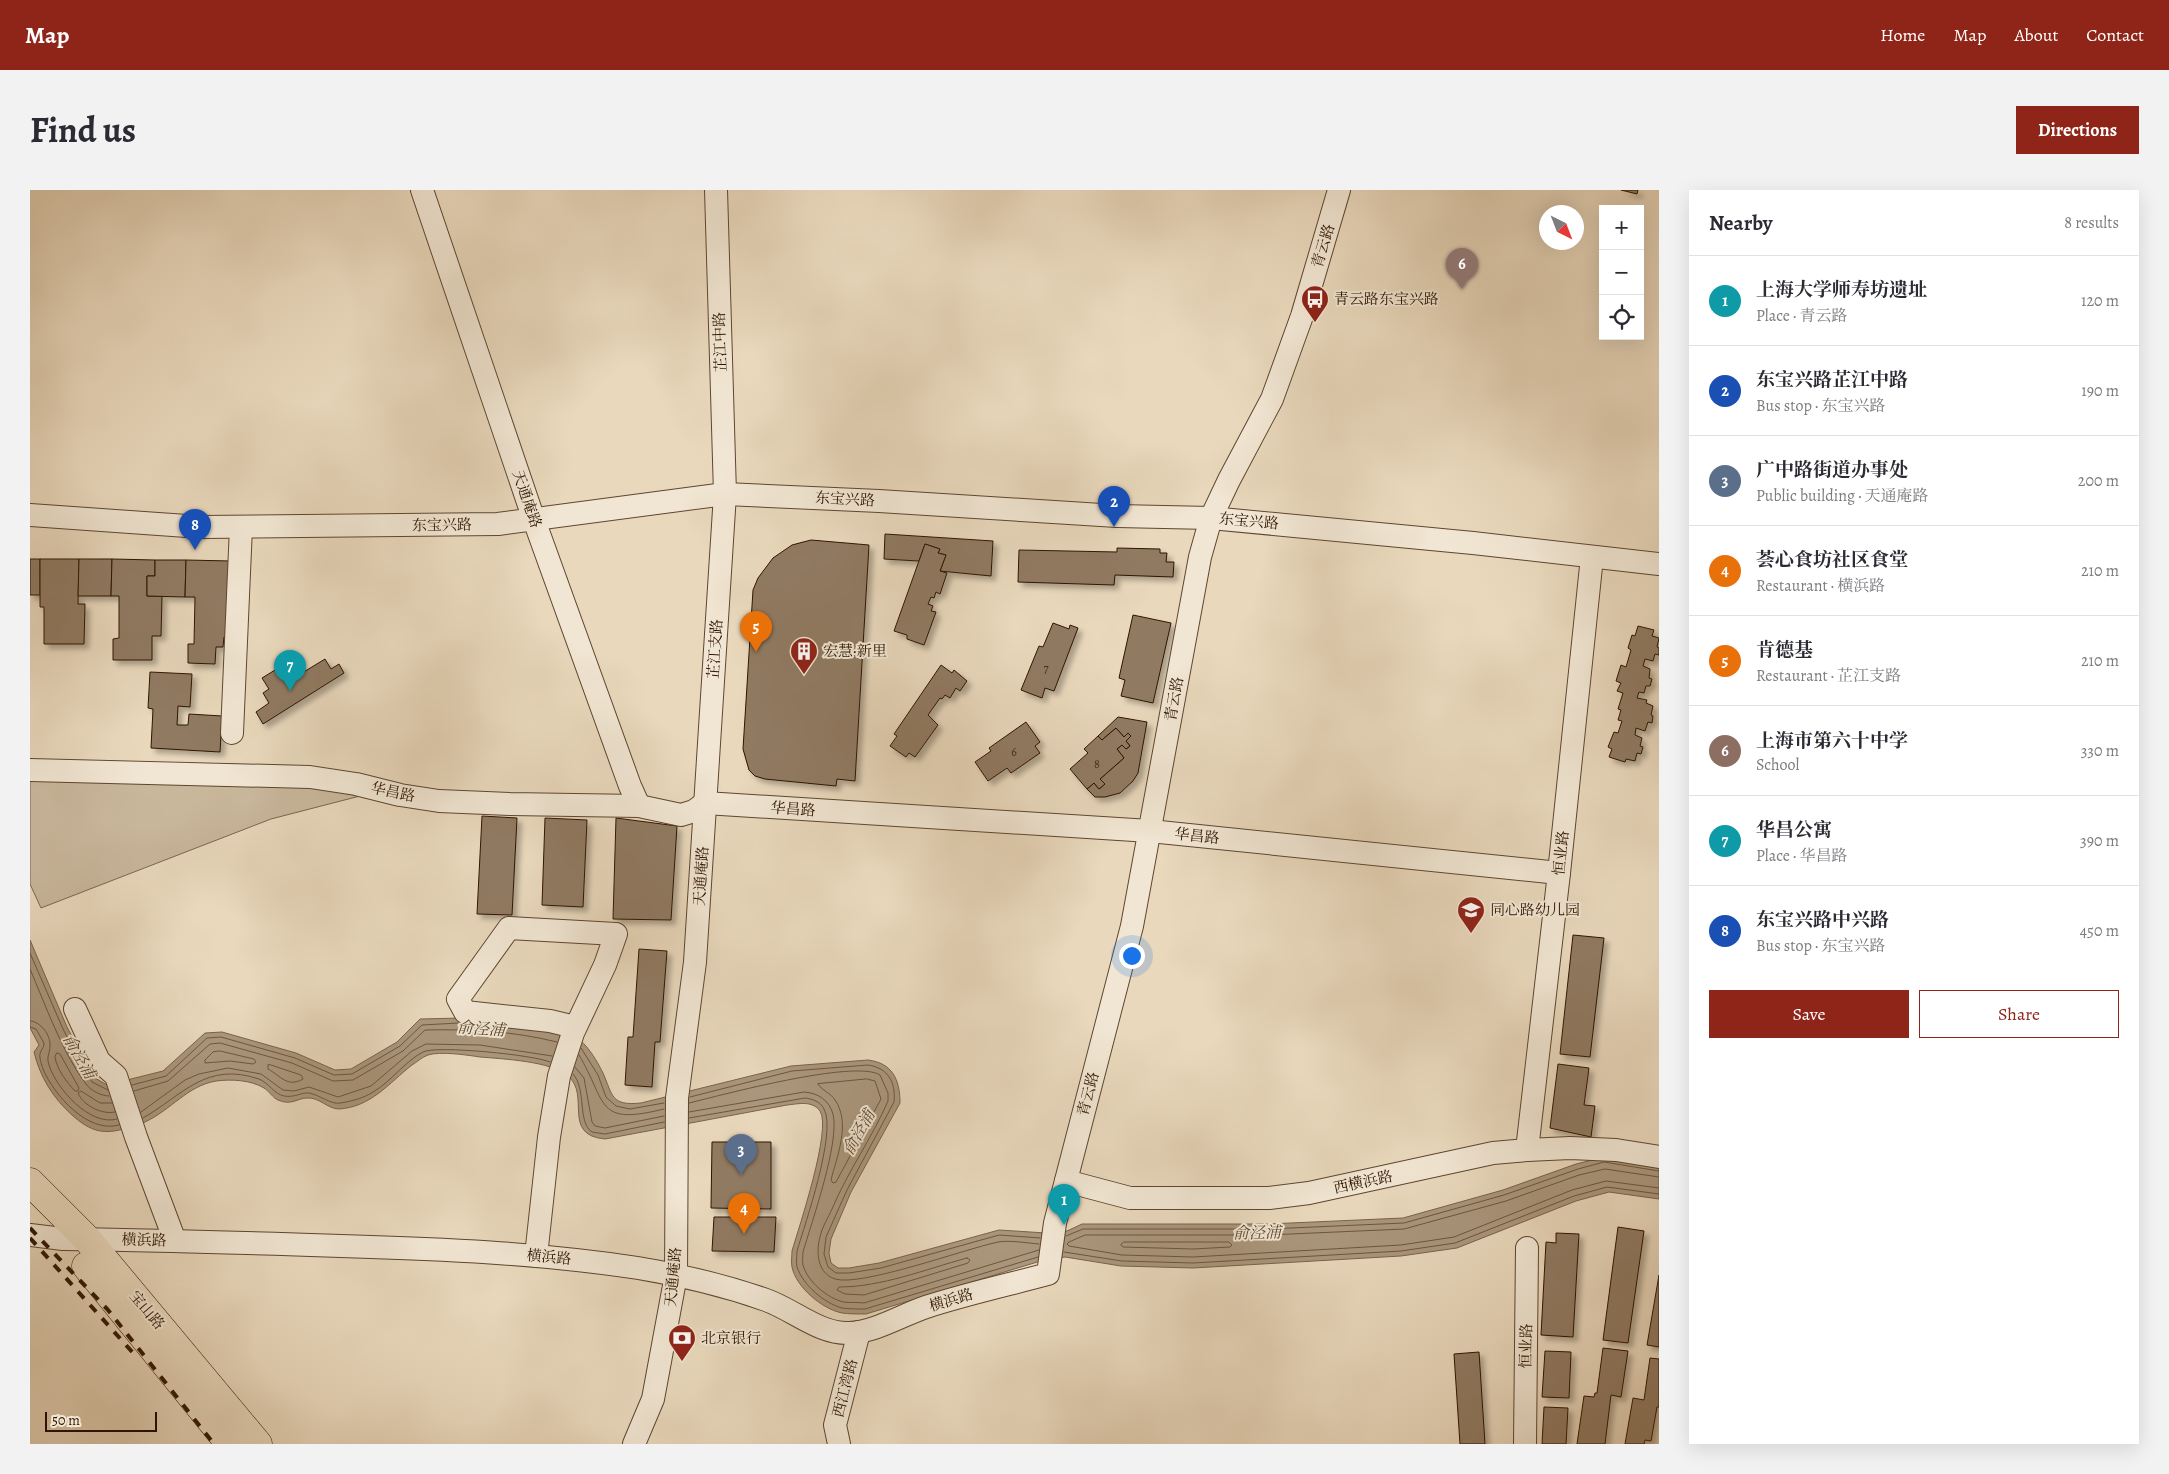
<!DOCTYPE html>
<html lang="en">
<head>
<meta charset="utf-8">
<style>
  :root { --surface:#fff; --page:#f2f2f3; --text:#2b2b33; --muted:#7c7c81; --line:#e1e1e2; --accent:#8f2418 }
  body { margin:0; font-family:Alegreya,"Noto Serif SC",serif; background:var(--page); color:var(--text) }
  .controls { position:absolute; right:15px; top:15px; display:grid; overflow:hidden; border-radius:0px; box-shadow:0 5px 20px #0002 }
  .controls button { width:45px; height:45px; display:grid; place-items:center; padding:0; border:0; border-bottom:1px solid var(--line); background:var(--surface); color:var(--text); font:25px sans-serif }
  .compass { position:absolute; left:1509px; top:15px; width:45px; height:45px; border-radius:50%; background:var(--surface); box-shadow:0 5px 20px #0002; rotate:138deg }
  .scale { position:absolute; left:15px; bottom:12px; width:112px; box-sizing:border-box; padding-left:5px; border:2px solid #2f1501; border-top:0; font-size:14px; line-height:18px; white-space:nowrap; color:#2f1501; -webkit-text-stroke:4px #f1e6d3; paint-order:stroke }
  .you { position:absolute; left:1101px; top:765px; width:18px; height:18px; margin:-12px; border:4px solid #fff; border-radius:50%; background:#1a73e8; box-shadow:0 0 0 8px #1a73e833 }
  .badge { display:grid; place-items:center; width:32px; height:32px; border-radius:50%; background:var(--accent); color:#fff; font-size:16px; font-weight:700 }
  .pin { position:absolute; translate:-50% -41px; filter:drop-shadow(0 1px 2px #0008) }
  .pin::after { content:''; position:absolute; top:26px; width:18px; height:15px; background:inherit; clip-path:polygon(0 0,100% 0,50% 100%) }
  .list { margin:0; padding:0; list-style:none }
  h2 { display:flex; justify-content:space-between; align-items:center; height:65px; margin:0; padding:0 20px; font-size:21px }
  h2 small { font-size:16px; font-weight:400; color:var(--muted) }
  .list li { display:grid; grid-template-columns:32px 1fr auto; gap:15px; align-items:center; box-sizing:border-box; height:90px; padding:0 20px; border-top:1px solid var(--line) }
  .list b { display:block; font-size:19px; white-space:nowrap }
  .list p { margin:0; font-size:16px; white-space:nowrap; color:var(--muted) }
  .list em { font-size:16px; font-style:normal; color:var(--muted) }
  .actions { display:flex; gap:10px; padding:15px 20px }
  .actions a { flex:1; padding:11px 0; border:1px solid var(--accent); border-radius:0px; text-align:center; font-size:18px; color:var(--accent) }
  .actions .main { background:var(--accent); color:#fff }
  .icon { flex:none; width:28px; height:28px; fill:none; stroke:currentColor; stroke-width:2; stroke-linecap:round; stroke-linejoin:round }
  .map { position:relative; flex:none; width:1629px; height:1254px; overflow:hidden; border-radius:0px }
  header { display:flex; align-items:center; gap:30px; box-sizing:border-box; height:70px; padding:0 25px; background:var(--accent); color:#fff }
  header strong { font-size:24px }
  nav { display:flex; gap:28px; margin-inline-start:auto; font-size:18px }
  .intro { display:flex; align-items:center; justify-content:space-between; box-sizing:border-box; height:120px; padding:0 30px }
  h1 { margin:0; font-size:35px }
  .button { padding:12px 22px; border-radius:0px; background:var(--accent); color:#fff; font-size:18px; font-weight:700 }
  main { display:flex; gap:30px; padding:0 30px }
  aside { flex:1; background:var(--surface); border-radius:0px; box-shadow:0 5px 20px #0002 }
  .map>svg:first-child { display:block }
  .green { fill:#c9b79c; stroke:#7c664e }
  .water { fill:#aa967c; stroke:#79624b }
  .lines { fill:none; stroke-linecap:round; stroke-linejoin:round }
  .shore { stroke:#6c563e; stroke-width:1 }
  .building { fill:#907a62; stroke:#2f1501; filter:url(#shadow) }
  .minor-casing { stroke:#5e4630; stroke-width:24 }
  .major-casing { stroke:#2f1501; stroke-width:29 }
  .minor { stroke:#f1e6d3; stroke-width:22 }
  .major { stroke:#e9d8bc; stroke-width:28 }
  .rail { stroke:#2f1501; stroke-width:4; stroke-dasharray:9 9; stroke-linecap:butt }
  .labels { text-anchor:middle; stroke-width:4; stroke-linejoin:round; paint-order:stroke }
  .number-label { font-size:12px; fill:#472e19 }
  .street-label { font-size:15px; fill:#2f1501; stroke:#f1e6d3 }
  .poi-label { font-size:15px; fill:#2f1501; stroke:#f1e6d3; text-anchor:start }
  .water-label { font-size:16px; font-style:italic; fill:#604932; stroke:#f1e6d3 }
</style>
</head>
<body>
<header>
<strong>Map</strong>
<nav><a>Home</a><a>Map</a><a>About</a><a>Contact</a></nav>
</header>
<div class="intro"><h1>Find us</h1><a class="button">Directions</a></div>
<main>
<div class="map">
<svg width="1629" height="1254" viewBox="0 0 1629 1254">
  <defs>
    <filter id="shadow"><feDropShadow dx="4.5" dy="4.5" stdDeviation="2.5" flood-color="#0004"/></filter>
  </defs>
  <rect width="100%" height="100%" fill="#e9d8bc"/>
  <filter id="stains"><feTurbulence type="fractalNoise" baseFrequency=".004" numOctaves="4"/><feColorMatrix values="0 0 0 0 .2 0 0 0 0 .09 0 0 0 0 .02 0 0 0 .5 -.17"/></filter>
  <radialGradient id="worn" r=".72"><stop offset=".6" stop-color="#630" stop-opacity="0"/><stop offset="1" stop-color="#630" stop-opacity=".3"/></radialGradient>
  <!-- green -->
  <path class="green" d="M0 590 279 597 330 606 241 629 11 718 0 694Z"/>
  <!-- water -->
  <path class="water" d="M0 750 37 837 53 868 65 888 77 895 133 881 175 843 192 842 266 863 305 880 321 879 367 852 390 829 431 828 481 831 550 850C560 859 567 871 573 883 583 906 581 916 611 913L761 876 838 870C862 873 870 889 870 913L821 1002 801 1049 799 1063 801 1073 808 1078H819L849 1073 969 1040 1016 1043 1037 1041 1052 1034H1238L1373 1028 1473 1000 1546 974 1575 967 1629 976V1009L1579 1002 1546 1011 1427 1058 1371 1066 1163 1078 1091 1076 1035 1067 1014 1070 836 1124C828 1124 819 1124 812 1123 792 1119 766 1097 762 1077 761 1072 762 1066 762 1061 769 1037 802 939 790 921 782 910 768 914 757 915L575 949C531 945 561 905 538 886 521 871 473 869 450 867 437 865 410 861 398 865 392 867 387 872 382 875 359 893 341 917 309 919 298 919 289 907 277 908 268 908 261 916 248 910 243 908 239 901 234 898 221 890 201 889 186 891 157 896 141 920 115 932 110 935 103 936 97 938 74 945 61 942 42 925 23 908 10 887 4 862L9 855 0 838Z"/>
  <g class="lines">
    <!-- shore -->
    <g class="shore">
      <path d="M0 763 33 839 49 870 62 892 78 900"/>
      <path d="M0 779C15 814 33 864 56 894 61 901 72 906 79 906"/>
      <path d="M0 831C10 831 21 845 20 856 20 864 16 866 19 875 26 898 60 937 87 929"/>
      <path d="M0 837 6 839 14 853C14 859 11 859 10 864 9 867 12 876 13 879 24 905 58 944 89 935"/>
      <path d="M551 858 568 885 576 907 586 916 600 919 634 913"/>
      <path d="M190 861 224 869 226 872 223 874 200 871 175 873V870L183 862Z"/>
      <path d="M27 863 30 864 49 898 48 901H45C36 891 27 880 25 867Z"/>
      <path d="M549 865C578 914 565 936 634 919"/>
      <path d="M241 875 271 885 273 889C257 898 251 886 238 879V875Z"/>
      <path d="M545 877 554 888 562 932 565 936 575 938 634 926"/>
      <path d="M543 884C557 899 547 932 562 942L575 944 634 932"/>
      <path d="M837 889 845 891 851 909 806 992 803 993 801 990C807 966 821 933 805 910 801 903 791 900 788 894Z"/>
      <path d="M102 895 136 886 177 848 191 847 265 868 304 885 322 884 370 856 392 835 429 833"/>
      <path d="M104 901 138 891 180 854 190 853 262 873 303 891 323 890 373 861 395 840C440 839 483 841 527 852"/>
      <path d="M660 907 762 881 838 875C858 878 866 892 864 912L817 1000 796 1047 794 1064 798 1077 806 1083H819L851 1078 969 1045 1010 1048"/>
      <path d="M82 913H70L51 901 48 903C53 915 71 925 85 922"/>
      <path d="M659 913C692 905 825 869 850 885L858 903V911C842 948 818 981 802 1019 798 1028 792 1037 790 1047 786 1062 787 1083 805 1089 831 1097 935 1059 968 1052 980 1050 997 1053 1009 1054"/>
      <path d="M111 922 155 890 169 884 198 878 231 884 253 900 264 901 279 897 308 907 341 896 382 861 396 854 450 855 522 866"/>
      <path d="M659 922 774 902C788 903 799 910 803 924 810 952 782 1031 773 1062 773 1066 772 1071 773 1075 777 1091 798 1109 814 1112 820 1113 828 1112 834 1113L1009 1060"/>
      <path d="M113 928C153 905 176 871 229 889 239 893 244 904 254 906 264 908 272 902 279 903 290 905 301 915 311 913 322 911 334 908 343 902 362 891 374 872 393 862 406 855 505 865 520 872"/>
      <path d="M659 928 775 908C782 909 790 911 794 919 807 942 775 1034 767 1061 767 1066 766 1072 767 1077 773 1095 794 1113 812 1118 819 1119 828 1119 835 1119L1008 1067"/>
      <path d="M1629 987 1575 979 1549 985 1476 1011 1374 1039 1238 1045H1055L1039 1052 1037 1054 1039 1056 1092 1065 1163 1067 1371 1055 1424 1047 1542 1000 1576 991 1629 998"/>
      <path d="M1036 1046 1053 1039H1238L1374 1033 1474 1005 1548 979 1574 972 1629 981"/>
      <path d="M1094 1052H1199L1202 1055 1200 1057 1163 1059 1093 1057 1091 1055Z"/>
      <path d="M1034 1062 1092 1071 1163 1073 1371 1061 1425 1053 1544 1006 1577 997 1629 1004"/>
      <path d="M937 1068 940 1070 938 1073 834 1105 815 1104 807 1100 809 1097C852 1097 896 1079 937 1068Z"/>
    </g>
  </g>
  <!-- building -->
  <g class="building">
    <path d="M1591 0H1608L1607 4Z"/>
    <path d="M855 344 963 351 961 386 910 381 916 365 908 363 910 359 895 354 889 371 854 369Z"/>
    <path d="M781 350 839 355 825 591 807 589 806 596 735 589 725 586 719 580 713 559 723 400 728 388 743 368 762 355Z"/>
    <path d="M895 354 910 359 908 363 916 365 910 381 917 383 910 404 906 402 904 408 901 407 898 414 903 416 901 421 906 422 894 455 877 449V445L864 441Z"/>
    <path d="M1087 358 1130 359V363H1137L1136 372H1144L1143 387 1085 385 1084 395 988 392 989 360 1087 362Z"/>
    <rect x="0" y="369" width="10" height="36"/>
    <path d="M10 369H49L48 414H55L54 454H14V417H10Z"/>
    <path d="M49 369H82L81 406H48Z"/>
    <path d="M82 369 125 370V386H117V406H132L131 446H122V470H83V449L89 448V406H81Z"/>
    <path d="M125 370H156L155 407 117 406V386H125Z"/>
    <path d="M156 370 201 371 204 447H194L193 457H186L185 474 158 473V454H164L165 407H155Z"/>
    <path d="M1103 425 1141 433 1123 513 1091 506 1095 490 1089 488Z"/>
    <path d="M1023 433 1039 439 1040 435 1048 438 1024 501 1015 498 1012 508 991 500 1009 456 1013 457Z"/>
    <path d="M1608 436 1624 440 1622 446 1629 448 1627 457 1629 458V465L1625 464 1623 471 1615 469 1613 476 1620 479 1619 488 1622 489 1620 496H1616L1614 503 1609 502 1607 508 1617 510 1616 513 1623 516 1621 525 1623 526 1622 533 1618 532 1615 541 1606 538 1605 545 1612 548 1610 556 1613 557 1611 564 1607 563 1605 571 1596 569 1595 572 1579 567 1582 559 1578 557 1584 542 1588 543 1592 531 1588 530 1591 520 1588 519 1593 503 1587 501 1591 493 1586 491 1591 475 1596 477 1601 460 1598 458 1602 445 1605 446Z"/>
    <path d="M263 469 272 483 295 469 301 479 309 474 314 483 233 534 226 522 239 513 233 503 239 499 232 488Z"/>
    <path d="M911 475 922 483 924 480 937 491 930 501 926 498 920 508 915 505 912 509 910 508 898 525 908 535 885 567 879 563 876 567 860 556 867 546 864 544Z"/>
    <path d="M120 482 162 484 160 517 148 516 147 535H158L159 524 192 526 190 562 121 558 123 519 118 518Z"/>
    <path d="M1088 527 1117 532 1108 583 1103 591 1090 603 1075 607H1065L1057 599 1064 593 1069 599 1075 594 1070 589 1094 568 1087 559 1092 555 1096 559 1100 556 1096 551 1101 546 1098 543 1094 547 1086 538 1072 550 1068 546Z"/>
    <path d="M996 532 1010 552 1005 556 1010 563 981 583 977 578 958 591 945 572 961 561 959 558Z"/>
    <path d="M1086 538 1094 547 1098 543 1101 546 1096 551 1100 556 1096 559 1092 555 1087 559 1094 568 1070 589 1075 594 1069 599 1064 593 1057 599 1040 579 1058 563 1054 559 1068 546 1072 550Z"/>
    <path d="M452 626 487 628 482 725 447 724Z"/>
    <path d="M515 628 557 630 553 717 512 715Z"/>
    <path d="M586 628 647 636 641 730 583 729Z"/>
    <path d="M1543 745 1574 748 1560 867 1530 864Z"/>
    <path d="M609 759 637 761 630 852H625L622 897 595 895 598 847H603Z"/>
    <path d="M1528 874 1559 878 1554 915 1565 916 1561 947 1520 938Z"/>
    <path d="M682 952H741V1019L681 1018Z"/>
    <path d="M684 1027H746L744 1062 682 1061Z"/>
    <path d="M1588 1037 1614 1041 1598 1153 1573 1150Z"/>
    <path d="M1526 1043 1549 1044 1543 1147 1511 1145 1516 1052 1526 1053Z"/>
    <path d="M1629 1085V1157L1617 1155Z"/>
    <path d="M1573 1158 1598 1161 1591 1207 1581 1205 1575 1254H1547L1554 1206 1564 1207 1565 1203H1567Z"/>
    <path d="M1515 1161 1541 1162 1539 1208 1512 1207Z"/>
    <path d="M1449 1162 1455 1254H1430L1424 1164Z"/>
    <path d="M1620 1168 1629 1169V1217H1627L1621 1251 1615 1250 1614 1254H1595L1603 1208 1614 1210Z"/>
    <path d="M1514 1217 1538 1218 1536 1254H1512Z"/>
  </g>
  <g class="lines">
    <!-- minor casing -->
    <g class="minor-casing">
      <g id="minor">
        <path d="M392 0 504 330 600 596 609 616"/>
        <path d="M0 325 171 337 468 334 695 304 849 311 1087 326 1181 328 1443 353 1629 374"/>
        <path d="M202 543 211 337"/>
        <path d="M0 580 280 587 326 594 370 605 409 611 480 614 609 616 651 625 664 621 675 613 1120 641 1529 683"/>
        <path d="M45 819 69 871 86 886 106 947 145 1051"/>
        <path d="M1497 960 1529 683 1562 367"/>
        <path d="M1036 991 1100 1008H1239L1279 1003 1463 963 1497 960 1540 958 1586 960 1629 967"/>
        <path d="M0 1045 33 1049C126 1050 219 1053 311 1056 411 1059 510 1063 608 1078 650 1085 696 1096 736 1110 764 1120 789 1144 819 1143 845 1142 872 1125 896 1117 936 1104 977 1095 1018 1084L1025 1033 1102 736 1170 367 1181 328 1199 290 1242 209 1272 126 1309 0"/>
        <path d="M506 1066 519 947 529 886 543 843 575 775 586 744 479 738 428 809 435 822 520 831 545 837"/>
        <path d="M604 1254 623 1209 646 1085 647 908 665 772 695 304 686 0"/>
        <path d="M809 1254 805 1235 829 1142"/>
        <path d="M1495 1254 1497 1058"/>
      </g>
    </g>
    <!-- major casing -->
    <g class="major-casing">
      <g id="major">
        <path d="M0 992 57 1049 228 1254"/>
        <path d="M56 1076 200 1254"/>
      </g>
    </g>
    <!-- minor -->
    <use href="#minor" class="minor"/>
    <!-- major -->
    <use href="#major" class="major"/>
    <!-- rail -->
    <g class="rail">
      <path d="M0 1038 78 1120 184 1254"/>
      <path d="M0 1048 104 1164"/>
    </g>
  </g>
  <!-- icons -->
  <defs>
    <g id="bus-pin" transform="scale(1.4375)"><path d="M0 17L-7.5 6A9.5 9.5 0 1 1 7.5 6Z" fill="#8f2418" stroke="#f1e6d3"/><path d="M-5-6H5V4H4V6H2V4H-2V6H-4V4H-5ZM-3.5-4V0h7V-4ZM-3.5 1.2v1.5H-2V1.2ZM2 1.2v1.5H3.5V1.2Z" fill="#fff"/></g>
    <g id="building-pin" transform="scale(1.4375)"><path d="M0 17L-7.5 6A9.5 9.5 0 1 1 7.5 6Z" fill="#8f2418" stroke="#f1e6d3"/><path d="M-4-6H4V6H1V3H-1V6H-4ZM-2.5-4.3h1.7v1.8h-1.7ZM.8-4.3h1.7v1.8H.8ZM-2.5-1h1.7V.8h-1.7ZM.8-1h1.7V.8H.8Z" fill="#fff"/></g>
    <g id="school-pin" transform="scale(1.4375)"><path d="M0 17L-7.5 6A9.5 9.5 0 1 1 7.5 6Z" fill="#8f2418" stroke="#f1e6d3"/><path d="M0-5L7-2L0 1L-7-2ZM-4 1L0 2.5L4 1V4Q0 6-4 4Z" fill="#fff"/></g>
    <g id="bank-pin" transform="scale(1.4375)"><path d="M0 17L-7.5 6A9.5 9.5 0 1 1 7.5 6Z" fill="#8f2418" stroke="#f1e6d3"/><path d="M-6-4H6V4H-6ZM0-2.3a2.3 2.3 0 1 0 0 4.6a2.3 2.3 0 1 0 0-4.6Z" fill="#fff"/></g>
  </defs>
  <g fill-rule="evenodd">
    <use href="#bus-pin" x="1285" y="109"/>
    <use href="#building-pin" x="774" y="461"/>
    <use href="#school-pin" x="1441" y="720"/>
    <use href="#bank-pin" x="652" y="1148"/>
  </g>
  <g class="labels">
    <!-- number labels -->
    <g class="number-label">
      <text x="1016" y="482">7</text>
      <text x="984" y="566">6</text>
      <text x="1067" y="578">8</text>
    </g>
    <!-- street labels -->
    <g class="street-label">
      <text transform="translate(1293 56) rotate(-73)" y="5">青云路</text>
      <text transform="translate(690 152) rotate(-92)" y="5">芷江中路</text>
      <text transform="translate(497 309) rotate(71)" y="5">天通庵路</text>
      <text transform="translate(815 309) rotate(3)" y="5">东宝兴路</text>
      <text transform="translate(1219 331) rotate(5)" y="5">东宝兴路</text>
      <text transform="translate(412 335) rotate(-1)" y="5">东宝兴路</text>
      <text transform="translate(685 459) rotate(-86)" y="5">芷江支路</text>
      <text transform="translate(1144 509) rotate(-80)" y="5">青云路</text>
      <text transform="translate(363 602) rotate(12)" y="5">华昌路</text>
      <text transform="translate(763 619) rotate(4)" y="5">华昌路</text>
      <text transform="translate(1167 646) rotate(6)" y="5">华昌路</text>
      <text transform="translate(1531 663) rotate(-84)" y="5">恒业路</text>
      <text transform="translate(671 686) rotate(-86)" y="5">天通庵路</text>
      <text transform="translate(1058 904) rotate(-75)" y="5">青云路</text>
      <text transform="translate(1333 992) rotate(-12)" y="5">西横浜路</text>
      <text transform="translate(114 1050) rotate(1)" y="5">横浜路</text>
      <text transform="translate(519 1067) rotate(5)" y="5">横浜路</text>
      <text transform="translate(643 1087) rotate(-85)" y="5">天通庵路</text>
      <text transform="translate(921 1110) rotate(-17)" y="5">横浜路</text>
      <text transform="translate(117 1120) rotate(50)" y="5">宝山路</text>
      <text transform="translate(1496 1156) rotate(-89)" y="5">恒业路</text>
      <text transform="translate(815 1198) rotate(-76)" y="5">西江湾路</text>
    </g>
    <!-- poi labels -->
    <g class="poi-label">
      <text x="1304" y="114">青云路东宝兴路</text>
      <text x="793" y="466">宏慧·新里</text>
      <text x="1460" y="725">同心路幼儿园</text>
      <text x="671" y="1153">北京银行</text>
    </g>
    <!-- water labels -->
    <g class="water-label">
      <text transform="translate(451 838) rotate(4)" y="6">俞泾浦</text>
      <text transform="translate(50 866) rotate(60)" y="6">俞泾浦</text>
      <text transform="translate(828 942) rotate(-61)" y="6">俞泾浦</text>
      <text transform="translate(1227 1042) rotate(-1)" y="6">俞泾浦</text>
    </g>
  </g>
  <rect width="100%" height="100%" filter="url(#stains)"/>
  <rect width="100%" height="100%" fill="url(#worn)"/>
</svg>
<div class="controls">
<button>+</button>
<button>−</button>
<button><svg class="icon" aria-label="locate" viewBox="0 0 24 24"><circle cx="12" cy="12" r="6"/><path d="M12 2v4M12 18v4M2 12h4M18 12h4"/></svg></button>
</div>
<svg class="compass" viewBox="-18 -18 36 36"><path d="M0-13l5 13h-10z" fill="#e53935"/><path d="M0 13l5-13h-10z" fill="#7c7c81"/></svg>
<div class="scale">50 m</div>
<div class="you"></div>
<div class="pin badge" style="left:1034px;top:1035px;background:#0f9aa8">1</div>
<div class="pin badge" style="left:1084px;top:337px;background:#1a4fb4">2</div>
<div class="pin badge" style="left:711px;top:985px;background:#5c6f8a">3</div>
<div class="pin badge" style="left:714px;top:1044px;background:#e8710a">4</div>
<div class="pin badge" style="left:726px;top:462px;background:#e8710a">5</div>
<div class="pin badge" style="left:1432px;top:99px;background:#8d6e63">6</div>
<div class="pin badge" style="left:260px;top:501px;background:#0f9aa8">7</div>
<div class="pin badge" style="left:165px;top:360px;background:#1a4fb4">8</div>
</div>
<aside>
<h2>Nearby<small>8 results</small></h2>
<ul class="list">
<li><span class="badge" style="background:#0f9aa8">1</span><div><b>上海大学师寿坊遗址</b><p>Place · 青云路</p></div><em>120 m</em></li>
<li><span class="badge" style="background:#1a4fb4">2</span><div><b>东宝兴路芷江中路</b><p>Bus stop · 东宝兴路</p></div><em>190 m</em></li>
<li><span class="badge" style="background:#5c6f8a">3</span><div><b>广中路街道办事处</b><p>Public building · 天通庵路</p></div><em>200 m</em></li>
<li><span class="badge" style="background:#e8710a">4</span><div><b>荟心食坊社区食堂</b><p>Restaurant · 横浜路</p></div><em>210 m</em></li>
<li><span class="badge" style="background:#e8710a">5</span><div><b>肯德基</b><p>Restaurant · 芷江支路</p></div><em>210 m</em></li>
<li><span class="badge" style="background:#8d6e63">6</span><div><b>上海市第六十中学</b><p>School</p></div><em>330 m</em></li>
<li><span class="badge" style="background:#0f9aa8">7</span><div><b>华昌公寓</b><p>Place · 华昌路</p></div><em>390 m</em></li>
<li><span class="badge" style="background:#1a4fb4">8</span><div><b>东宝兴路中兴路</b><p>Bus stop · 东宝兴路</p></div><em>450 m</em></li>
</ul>
<div class="actions"><a class="main">Save</a><a>Share</a></div>
</aside>
</main>
</body>
</html>
